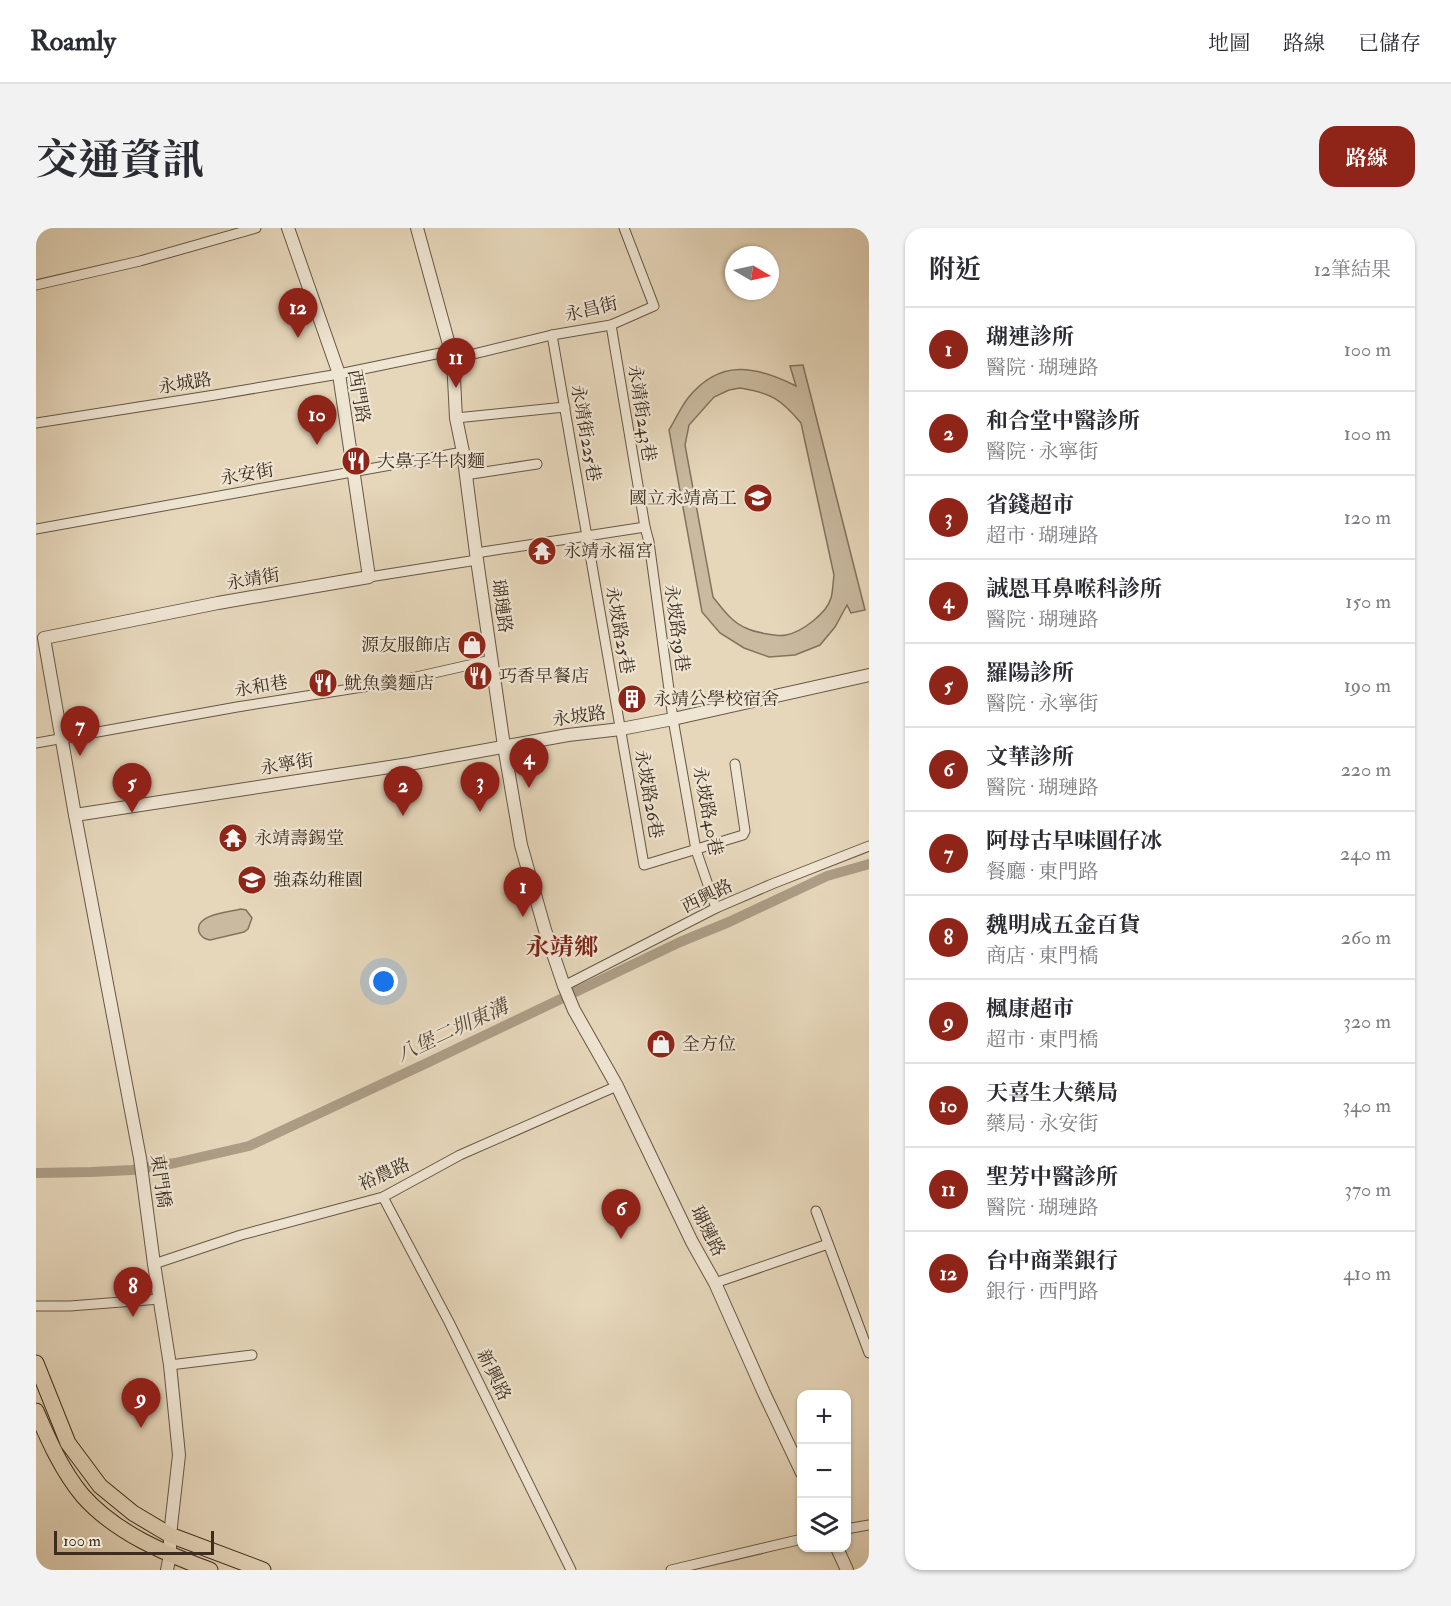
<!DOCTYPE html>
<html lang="zh-TW">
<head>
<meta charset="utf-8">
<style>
  :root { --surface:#fff; --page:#f2f2f3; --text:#2b2b33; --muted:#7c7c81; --line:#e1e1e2; --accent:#8f2418 }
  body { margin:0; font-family:"IM FELL Double Pica","Noto Serif TC",serif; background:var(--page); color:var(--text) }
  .controls { position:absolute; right:18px; bottom:18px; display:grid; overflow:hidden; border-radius:12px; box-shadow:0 2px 4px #0004 }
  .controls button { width:54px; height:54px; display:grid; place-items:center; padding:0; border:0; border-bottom:2px solid var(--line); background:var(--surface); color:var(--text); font:30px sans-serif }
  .compass { position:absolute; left:689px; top:18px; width:54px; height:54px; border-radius:50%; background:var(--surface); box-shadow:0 2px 4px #0004; rotate:99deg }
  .scale { position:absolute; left:18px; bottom:15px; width:160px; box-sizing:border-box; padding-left:6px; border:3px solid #3b2c1e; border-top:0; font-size:16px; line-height:21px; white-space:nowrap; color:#3b2c1e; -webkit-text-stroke:4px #efe5d3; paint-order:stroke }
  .you { position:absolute; left:348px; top:754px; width:21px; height:21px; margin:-15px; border:4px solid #fff; border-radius:50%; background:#1a73e8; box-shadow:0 0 0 9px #1a73e833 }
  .badge { display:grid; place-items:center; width:39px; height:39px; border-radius:50%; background:var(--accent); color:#fff; font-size:20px; font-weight:700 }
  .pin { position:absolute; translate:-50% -50px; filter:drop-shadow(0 2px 3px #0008) }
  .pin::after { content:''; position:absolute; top:32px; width:21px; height:18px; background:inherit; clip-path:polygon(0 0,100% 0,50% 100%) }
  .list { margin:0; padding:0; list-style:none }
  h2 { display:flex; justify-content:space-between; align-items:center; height:78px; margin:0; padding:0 24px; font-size:26px }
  h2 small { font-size:20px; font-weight:400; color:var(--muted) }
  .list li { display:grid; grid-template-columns:39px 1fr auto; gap:18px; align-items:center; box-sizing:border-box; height:84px; padding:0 24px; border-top:2px solid var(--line) }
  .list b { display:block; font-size:22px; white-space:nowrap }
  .list p { margin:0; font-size:20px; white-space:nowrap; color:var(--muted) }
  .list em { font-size:20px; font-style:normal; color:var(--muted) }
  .icon { flex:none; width:33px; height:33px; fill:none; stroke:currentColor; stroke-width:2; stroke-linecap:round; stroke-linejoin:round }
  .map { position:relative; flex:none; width:833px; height:1342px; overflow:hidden; border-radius:18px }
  header { display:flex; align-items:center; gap:36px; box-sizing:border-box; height:84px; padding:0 30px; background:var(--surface); border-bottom:2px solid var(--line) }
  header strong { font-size:28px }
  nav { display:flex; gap:33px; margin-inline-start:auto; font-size:21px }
  .intro { display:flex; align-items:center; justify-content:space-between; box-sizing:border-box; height:144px; padding:0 36px }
  h1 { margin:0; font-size:42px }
  .button { padding:15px 27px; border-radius:18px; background:var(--accent); color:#fff; font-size:21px; font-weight:700 }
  main { display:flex; gap:36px; padding:0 36px }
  aside { flex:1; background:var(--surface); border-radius:18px; box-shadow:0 2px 4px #0004 }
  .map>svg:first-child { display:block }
  .green { fill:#c9baa0; stroke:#82735f; stroke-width:1.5; fill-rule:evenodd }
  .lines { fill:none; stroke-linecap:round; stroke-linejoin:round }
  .canal { stroke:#ac9d86; stroke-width:10 }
  .minor-casing { stroke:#665745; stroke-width:11 }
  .tertiary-casing { stroke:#665745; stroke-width:14 }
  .primary-casing { stroke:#3b2c1e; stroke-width:17 }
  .minor { stroke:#efe5d3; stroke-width:9 }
  .tertiary { stroke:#efe5d3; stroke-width:12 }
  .primary { stroke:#e6d7bb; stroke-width:15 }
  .labels { text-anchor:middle; stroke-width:4.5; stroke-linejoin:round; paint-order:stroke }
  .street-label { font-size:18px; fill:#3b2c1e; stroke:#efe5d3 }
  .poi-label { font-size:18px; fill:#3b2c1e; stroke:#efe5d3; text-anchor:start }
  .water-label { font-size:20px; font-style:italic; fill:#574838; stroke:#efe5d3 }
  .district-label { font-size:24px; font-weight:bold; fill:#7a1f14; stroke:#efe5d3 }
</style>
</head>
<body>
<header>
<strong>Roamly</strong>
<nav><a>地圖</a><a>路線</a><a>已儲存</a></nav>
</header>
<div class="intro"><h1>交通資訊</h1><a class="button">路線</a></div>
<main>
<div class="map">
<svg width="833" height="1342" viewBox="0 0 833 1342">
  <rect width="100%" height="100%" fill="#e6d7bb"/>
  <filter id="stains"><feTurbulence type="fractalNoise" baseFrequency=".00333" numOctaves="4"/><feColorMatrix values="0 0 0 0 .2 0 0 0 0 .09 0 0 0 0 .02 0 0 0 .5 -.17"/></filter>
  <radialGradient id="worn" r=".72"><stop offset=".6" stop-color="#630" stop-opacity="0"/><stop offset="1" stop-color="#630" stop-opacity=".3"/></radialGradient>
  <!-- green -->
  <g class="green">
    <path d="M767 137 829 382 815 385 811 377 799 399 784 417 759 427 733 429 708 420 684 405 666 384 633 202C639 192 645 179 652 170 684 130 720 138 760 158L754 138ZM704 160C735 165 745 171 765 195L798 347C797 354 797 363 795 370 791 385 766 404 750 407 742 409 718 404 710 400 696 395 686 380 677 369L649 217 653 197 678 169 693 162Z"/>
    <path d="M205 681 210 682 216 690 212 701 208 704 174 712C168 711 165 709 163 704 158 686 194 684 205 681Z"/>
  </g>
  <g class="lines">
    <!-- canal -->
    <path class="canal" d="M0 945 55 944 96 942 139 935 213 918 393 834 644 714 693 694 791 648 833 636"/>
    <!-- minor casing -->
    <g class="minor-casing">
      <g id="minor">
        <path d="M0 57 104 33 220 0"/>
        <path d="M575 97 609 299 613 314 637 491 660 622 680 680"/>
        <path d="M516 107 608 637 707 607 709 603 699 536"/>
        <path d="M417 131 516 107 575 97 618 78 588 0"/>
        <path d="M420 190 529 179"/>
        <path d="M0 195 179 167 303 146 414 123"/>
        <path d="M429 247 501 236"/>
        <path d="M0 301 427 224"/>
        <path d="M440 325 609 299"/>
        <path d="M333 349 441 332"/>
        <path d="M0 515 201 479 358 454 455 432"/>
        <path d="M528 758 680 680 736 656 833 618"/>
        <path d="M347 969 413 1094 535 1342"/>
        <path d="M780 983 833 1125"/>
        <path d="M118 1036 205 1007 347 969 424 927 581 858"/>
        <path d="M679 1055 792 1016"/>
        <path d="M0 1078H34L124 1071"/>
        <path d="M134 1137 216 1127"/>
        <path d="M810 1301 833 1297"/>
        <path d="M635 1342 766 1311"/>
      </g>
    </g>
    <!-- tertiary casing -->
    <g class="tertiary-casing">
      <g id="tertiary">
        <path d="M381 0 417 131 420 190 427 224 440 325 468 518 485 617 509 702 528 758 538 782 581 858 656 1014 679 1055 728 1165 766 1245"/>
        <path d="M39 587 373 536 532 507 585 501 637 491 833 447"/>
        <path d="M801 1320 811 1342"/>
        <path d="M131 1342 134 1327V1307L143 1227 134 1137 118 1036 104 930 39 587 8 410 182 375 333 349 303 146 252 0"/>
      </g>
    </g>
    <!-- primary casing -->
    <g class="primary-casing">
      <g id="primary">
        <path d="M0 1135 32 1215 64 1258 97 1285 134 1307 227 1342"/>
        <path d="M0 1183C13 1213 26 1243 47 1268 80 1305 128 1325 174 1342"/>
      </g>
    </g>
    <!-- minor -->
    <use href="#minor" class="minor"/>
    <!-- tertiary -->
    <use href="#tertiary" class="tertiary"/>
    <!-- primary -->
    <use href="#primary" class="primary"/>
  </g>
  <!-- icons -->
  <defs>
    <g id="restaurant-disc" transform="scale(1.5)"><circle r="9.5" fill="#8f2418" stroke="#efe5d3"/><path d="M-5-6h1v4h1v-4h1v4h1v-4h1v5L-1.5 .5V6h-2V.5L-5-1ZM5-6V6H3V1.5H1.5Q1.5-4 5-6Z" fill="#fff"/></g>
    <g id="school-disc" transform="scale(1.5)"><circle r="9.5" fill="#8f2418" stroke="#efe5d3"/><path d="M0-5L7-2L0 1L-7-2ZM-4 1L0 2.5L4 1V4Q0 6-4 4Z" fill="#fff"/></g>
    <g id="temple-disc" transform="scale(1.5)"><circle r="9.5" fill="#8f2418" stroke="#efe5d3"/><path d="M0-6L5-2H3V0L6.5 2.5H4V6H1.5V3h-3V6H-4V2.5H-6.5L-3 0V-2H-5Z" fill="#fff"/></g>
    <g id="shop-disc" transform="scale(1.5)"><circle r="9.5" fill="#8f2418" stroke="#efe5d3"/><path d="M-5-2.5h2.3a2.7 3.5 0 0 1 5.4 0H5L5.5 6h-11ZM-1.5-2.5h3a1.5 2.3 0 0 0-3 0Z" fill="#fff"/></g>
    <g id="building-disc" transform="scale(1.5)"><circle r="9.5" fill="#8f2418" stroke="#efe5d3"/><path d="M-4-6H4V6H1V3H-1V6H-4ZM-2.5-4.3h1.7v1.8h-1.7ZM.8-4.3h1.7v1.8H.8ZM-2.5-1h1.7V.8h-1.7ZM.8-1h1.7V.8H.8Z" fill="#fff"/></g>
  </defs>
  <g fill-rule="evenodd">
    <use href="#restaurant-disc" x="320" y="233"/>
    <use href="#school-disc" x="722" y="270"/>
    <use href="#temple-disc" x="506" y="323"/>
    <use href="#shop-disc" x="436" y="417"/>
    <use href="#restaurant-disc" x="442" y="448"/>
    <use href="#restaurant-disc" x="287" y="455"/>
    <use href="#building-disc" x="596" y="471"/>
    <use href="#temple-disc" x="197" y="610"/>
    <use href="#school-disc" x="216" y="652"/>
    <use href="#shop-disc" x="625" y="816"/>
  </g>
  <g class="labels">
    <!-- street labels -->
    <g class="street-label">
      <text transform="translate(555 81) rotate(-14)" y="6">永昌街</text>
      <text transform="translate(149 155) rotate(-9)" y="6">永城路</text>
      <text transform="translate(323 168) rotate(80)" y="6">西門路</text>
      <text transform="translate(606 185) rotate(81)" y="6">永靖街243巷</text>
      <text transform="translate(550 205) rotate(80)" y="6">永靖街225巷</text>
      <text transform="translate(211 246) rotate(-10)" y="6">永安街</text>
      <text transform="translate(217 351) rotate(-10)" y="6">永靖街</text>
      <text transform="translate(466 378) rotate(82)" y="6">瑚璉路</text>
      <text transform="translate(641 400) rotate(82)" y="6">永坡路39巷</text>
      <text transform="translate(584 402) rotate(80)" y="6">永坡路25巷</text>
      <text transform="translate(225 458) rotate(-9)" y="6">永和巷</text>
      <text transform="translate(543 488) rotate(-8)" y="6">永坡路</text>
      <text transform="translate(251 536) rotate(-9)" y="6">永寧街</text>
      <text transform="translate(613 566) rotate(80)" y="6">永坡路26巷</text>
      <text transform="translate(672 583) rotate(79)" y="6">永坡路40巷</text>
      <text transform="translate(671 668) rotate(-26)" y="6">西興路</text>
      <text transform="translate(348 946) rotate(-24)" y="6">裕農路</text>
      <text transform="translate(125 953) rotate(82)" y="6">東門橋</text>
      <text transform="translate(672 1003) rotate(63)" y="6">瑚璉路</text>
      <text transform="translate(458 1147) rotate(64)" y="6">新興路</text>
    </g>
    <!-- poi labels -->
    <g class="poi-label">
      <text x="341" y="239">大鼻子牛肉麵</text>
      <text x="701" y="276" text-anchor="end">國立永靖高工</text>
      <text x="527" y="329">永靖永福宮</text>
      <text x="415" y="423" text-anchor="end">源友服飾店</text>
      <text x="463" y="454">巧香早餐店</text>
      <text x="308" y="461">魷魚羹麵店</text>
      <text x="617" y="477">永靖公學校宿舍</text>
      <text x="218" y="616">永靖壽錫堂</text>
      <text x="237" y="658">強森幼稚園</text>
      <text x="646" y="822">全方位</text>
    </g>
    <!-- water labels -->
    <g class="water-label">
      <text transform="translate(416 802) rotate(-25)" y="7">八堡二圳東溝</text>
    </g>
    <!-- district labels -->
    <g class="district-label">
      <text x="526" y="727">永靖鄉</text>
    </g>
  </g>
  <rect width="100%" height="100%" filter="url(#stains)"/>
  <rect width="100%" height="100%" fill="url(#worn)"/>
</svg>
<div class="controls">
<button>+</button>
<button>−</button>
<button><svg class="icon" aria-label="layers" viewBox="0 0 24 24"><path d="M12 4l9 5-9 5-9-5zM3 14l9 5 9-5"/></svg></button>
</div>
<svg class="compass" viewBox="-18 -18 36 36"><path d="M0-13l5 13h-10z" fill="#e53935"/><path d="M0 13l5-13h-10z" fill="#7c7c81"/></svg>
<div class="scale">100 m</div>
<div class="you"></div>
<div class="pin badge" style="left:487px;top:689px">1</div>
<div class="pin badge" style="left:367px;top:588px">2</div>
<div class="pin badge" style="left:444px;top:584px">3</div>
<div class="pin badge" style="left:493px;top:560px">4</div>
<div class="pin badge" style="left:96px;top:585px">5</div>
<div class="pin badge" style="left:585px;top:1011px">6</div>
<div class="pin badge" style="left:44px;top:528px">7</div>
<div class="pin badge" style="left:97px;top:1089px">8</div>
<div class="pin badge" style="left:105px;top:1200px">9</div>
<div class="pin badge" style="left:281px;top:217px">10</div>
<div class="pin badge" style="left:420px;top:160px">11</div>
<div class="pin badge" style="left:262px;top:110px">12</div>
</div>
<aside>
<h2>附近<small>12筆結果</small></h2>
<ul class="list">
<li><span class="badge">1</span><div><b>瑚連診所</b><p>醫院 · 瑚璉路</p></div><em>100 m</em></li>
<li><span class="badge">2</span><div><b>和合堂中醫診所</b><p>醫院 · 永寧街</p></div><em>100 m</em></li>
<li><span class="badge">3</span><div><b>省錢超市</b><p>超市 · 瑚璉路</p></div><em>120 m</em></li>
<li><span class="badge">4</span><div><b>誠恩耳鼻喉科診所</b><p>醫院 · 瑚璉路</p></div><em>150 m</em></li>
<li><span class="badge">5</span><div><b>羅陽診所</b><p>醫院 · 永寧街</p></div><em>190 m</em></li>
<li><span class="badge">6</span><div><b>文華診所</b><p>醫院 · 瑚璉路</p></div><em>220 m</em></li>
<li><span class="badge">7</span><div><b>阿母古早味圓仔冰</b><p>餐廳 · 東門路</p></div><em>240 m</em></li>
<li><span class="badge">8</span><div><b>魏明成五金百貨</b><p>商店 · 東門橋</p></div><em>260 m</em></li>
<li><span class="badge">9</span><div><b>楓康超市</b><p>超市 · 東門橋</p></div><em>320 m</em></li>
<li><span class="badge">10</span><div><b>天喜生大藥局</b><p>藥局 · 永安街</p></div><em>340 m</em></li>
<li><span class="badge">11</span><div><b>聖芳中醫診所</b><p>醫院 · 瑚璉路</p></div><em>370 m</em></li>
<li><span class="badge">12</span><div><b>台中商業銀行</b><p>銀行 · 西門路</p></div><em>410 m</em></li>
</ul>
</aside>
</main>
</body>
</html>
